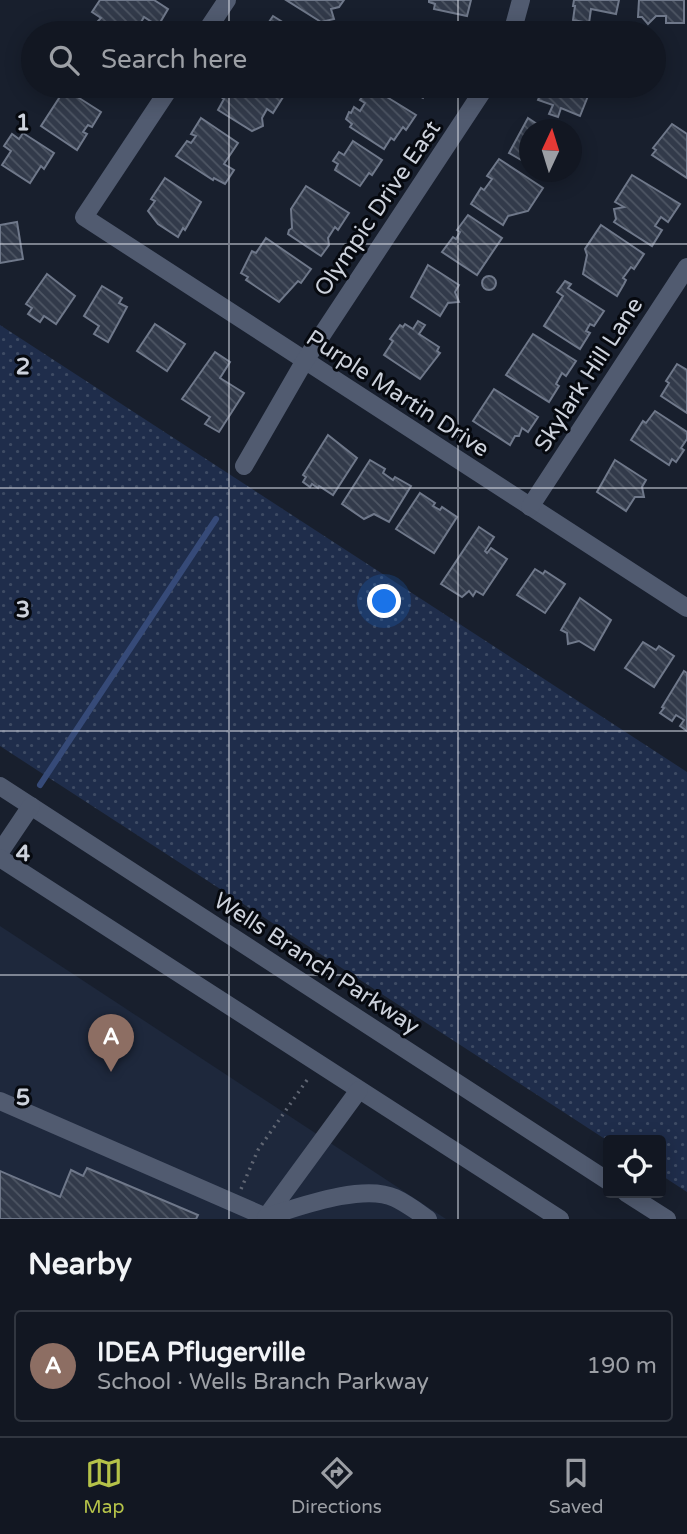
<!DOCTYPE html>
<html lang="en">
<head>
<meta charset="utf-8">
<style>
  :root { --surface:#121722; --page:#1b202a; --text:#f1f3f6; --muted:#9c9fa5; --line:#313640; --accent:#b5c249 }
  body { margin:0; font-family:"Varela Round",sans-serif; background:var(--page); color:var(--text) }
  .controls { position:absolute; right:21px; bottom:21px; display:grid; overflow:hidden; border-radius:7px; box-shadow:0 4px 18px #0003 }
  .controls button { width:63px; height:63px; display:grid; place-items:center; padding:0; border:0; border-bottom:2px solid var(--line); background:var(--surface); color:var(--text); font:35px sans-serif }
  .compass { position:absolute; left:519px; top:119px; width:63px; height:63px; border-radius:50%; background:var(--surface); box-shadow:0 4px 18px #0003; rotate:4deg }
  .you { position:absolute; left:385px; top:602px; width:24px; height:24px; margin:-18px; border:5px solid #fff; border-radius:50%; background:#1a73e8; box-shadow:0 0 0 10px #1a73e833 }
  .badge { display:grid; place-items:center; width:46px; height:46px; border-radius:50%; background:var(--accent); color:#fff; font-size:23px; font-weight:700 }
  .pin { position:absolute; translate:-50% -58px; filter:drop-shadow(0 2px 4px #0008) }
  .pin::after { content:''; position:absolute; top:37px; width:24px; height:21px; background:inherit; clip-path:polygon(0 0,100% 0,50% 100%) }
  .list { margin:0; padding:0; list-style:none }
  h2 { display:flex; justify-content:space-between; align-items:center; height:91px; margin:0; padding:0 28px; font-size:30px }
  h2 small { font-size:23px; font-weight:400; color:var(--muted) }
  .list li { display:grid; grid-template-columns:46px 1fr auto; gap:21px; align-items:center; box-sizing:border-box; height:112px; margin:0 14px 14px; padding:0 14px; border:2px solid var(--line); border-radius:7px }
  .list b { display:block; font-size:26px; white-space:nowrap }
  .list p { margin:0; font-size:23px; white-space:nowrap; color:var(--muted) }
  .list em { font-size:23px; font-style:normal; color:var(--muted) }
  .icon { flex:none; width:38px; height:38px; fill:none; stroke:currentColor; stroke-width:2; stroke-linecap:round; stroke-linejoin:round }
  .map { position:relative; flex:none; width:687px; height:1219px; overflow:hidden }
  .search { position:absolute; background:var(--surface); box-shadow:0 4px 18px #0003; left:21px; right:21px; top:21px; height:77px; display:flex; align-items:center; gap:18px; box-sizing:border-box; padding:0 24px; border-radius:38px; color:var(--muted); font-size:26px }
  .sheet { height:217px; background:var(--surface) }
  nav { display:flex; justify-content:space-around; align-items:center; box-sizing:border-box; height:98px; border-top:2px solid var(--line); background:var(--surface); font-size:19px; color:var(--muted) }
  nav a { display:grid; justify-items:center; gap:4px }
  nav .on { color:var(--accent) }
  .map>svg:first-child { display:block }
  .built { fill:#1e283c }
  .grass { fill:url(#grass-dots) }
  .lines { fill:none; stroke-linecap:round; stroke-linejoin:round }
  .stream { stroke:#364a78; stroke-width:6 }
  .building { fill:url(#building-back-hatch); stroke:#6f788a; stroke-width:2 }
  .path { stroke:#606673; stroke-width:3.5; stroke-dasharray:2 5; stroke-linecap:butt }
  .minor { stroke:#515b70; stroke-width:18 }
  .grid { fill:none; stroke:#cdd2dc; stroke-width:2; stroke-opacity:0.55 }
  .labels { text-anchor:middle; stroke-width:6; stroke-linejoin:round; paint-order:stroke }
  .street-label { font-size:23px; fill:#cdd2dc; stroke:#06090f }
  .grid-label { font-size:23px; text-anchor:middle; font-weight:bold; fill:#cdd2dc; stroke:#06090f; stroke-width:6; stroke-linejoin:round; paint-order:stroke }
</style>
</head>
<body>
<div class="map">
<svg width="687" height="1219" viewBox="0 0 687 1219">
  <defs>
    <pattern id="grass-dots" width="8" height="8" patternUnits="userSpaceOnUse" patternTransform="scale(1.75)"><rect width="8" height="8" fill="#1f2d4b"/><path d="M2 2h.1M6 6h.1" fill="none" stroke="#3e4b64" stroke-width="1.8" stroke-linecap="round"/></pattern>
    <pattern id="building-back-hatch" width="6" height="6" patternUnits="userSpaceOnUse" patternTransform="scale(1.75)"><rect width="6" height="6" fill="#323a4a"/><path d="M-1 5l2 2M0 0l6 6M5-1l2 2" fill="none" stroke="#4e5664"/></pattern>
  </defs>
  <rect width="100%" height="100%" fill="#181f2d"/>
  <!-- built -->
  <path class="built" d="M0 926 446 1219H0Z"/>
  <!-- grass -->
  <path class="grass" d="M0 325 687 772V1192L661 1175V1140L608 1141 0 746Z"/>
  <g class="lines">
    <!-- stream -->
    <path class="stream" d="M40 785 216 519"/>
  </g>
  <!-- building -->
  <g class="building">
    <path d="M100 0H154L168 9 158 26 144 17 135 33H116L98 21 101 18 92 12Z"/>
    <path d="M286 0H344L339 7 331 9 334 19 321 22Z"/>
    <path d="M429 0H471L467 16 434 9 435 4 429 2Z"/>
    <path d="M574 0H619L616 14 591 9 589 23 573 20 575 6H573Z"/>
    <path d="M639 0H684V23H666V16H656L648 24 642 17H638Z"/>
    <path d="M273 16 300 33H266L263 31Z"/>
    <path d="M228 86H265L283 97 273 113 267 109 262 118 263 126 252 131 218 110 224 99 221 97Z"/>
    <path d="M369 86 416 115 406 130 403 127 394 140 391 138 384 149 350 127 352 124 346 119 349 112 351 113 354 107 360 111 365 103 360 100Z"/>
    <path d="M401 86H430L423 98Z"/>
    <path d="M544 86H605L603 91 592 86 580 116 561 108 558 117 549 114 553 105 538 100Z"/>
    <path d="M65 89 101 112 92 127 88 125 83 132 87 134 77 150 41 126Z"/>
    <path d="M201 118 238 143 224 164 234 170 225 184 214 178 213 180 176 156 187 141 191 143 196 136 191 134Z"/>
    <path d="M528 118 546 130H530V165L509 153Z"/>
    <path d="M672 124 687 134V178L652 155 656 150 653 148Z"/>
    <path d="M23 133 54 153 44 169 41 166 30 183 2 165 11 151 4 146 12 134 19 139Z"/>
    <path d="M353 141 382 160 372 175 369 173 360 186 335 170 338 164 333 161 339 152 344 155Z"/>
    <path d="M499 159 543 188 528 211 508 216 503 225 471 204 481 188 484 190 492 179 487 176Z"/>
    <path d="M632 175 680 204 668 222 661 217 655 226 662 230 652 246 614 222 616 219 614 209 624 207 615 202Z"/>
    <path d="M165 178 201 202 185 230 183 228 178 237 158 224 148 211 155 201 151 199Z"/>
    <path d="M306 186 349 213 338 230 335 227 328 238 329 245 321 256 288 234 289 230 292 228 291 209Z"/>
    <path d="M468 215 502 238 477 275 442 252 453 237 456 239 460 232 457 230Z"/>
    <path d="M17 222 23 259 0 263V225Z"/>
    <path d="M601 225 644 254 634 269 631 267 623 278 626 280 624 284 617 296 583 274 587 255 585 249Z"/>
    <path d="M266 238 311 269 301 283 298 281 279 302 246 280 248 277 241 273 252 251 256 253Z"/>
    <path d="M428 265 459 285 455 292 459 302 448 303 440 316 411 297Z"/>
    <path d="M47 274 75 296 56 324 44 316 40 322 28 314 32 308 26 304Z"/>
    <circle cx="489" cy="283" r="7"/>
    <path d="M565 281 571 284 568 288 604 311 594 326 590 324 586 331 590 333 580 349 544 326 563 296 557 292Z"/>
    <path d="M102 286 122 298 119 303 127 307 108 342 94 334 99 326 84 316Z"/>
    <path d="M418 321 425 325 419 334 439 347 437 351 440 353 420 379 384 355 393 341 390 339 400 325 403 327 405 324 413 329Z"/>
    <path d="M155 324 185 344 167 371 137 351Z"/>
    <path d="M533 334 576 361 566 376 562 373 556 384 559 386 549 402 506 375Z"/>
    <path d="M215 352 230 362 220 378 244 393 219 432 205 424 210 417 182 399Z"/>
    <path d="M677 364 687 370V413L661 396 669 383 666 381Z"/>
    <path d="M494 389 538 417 528 432 522 428 519 436H515L510 445 473 421Z"/>
    <path d="M655 411 687 432V439L681 448 684 450 676 462 672 459 669 465 631 440 643 421 646 423Z"/>
    <path d="M328 435 357 458 333 495 319 486 318 488 312 484 310 487 303 482 306 477 303 475Z"/>
    <path d="M370 460 385 469 383 473 393 480 395 477 411 486 389 522 374 514 364 519 342 504Z"/>
    <path d="M615 460 646 480 642 487 644 497H635L626 511 597 492Z"/>
    <path d="M420 493 435 503 433 506 440 510 442 507 457 517 434 553 396 529Z"/>
    <path d="M479 527 494 537 485 551 487 553 491 548 507 559 483 595 476 591 473 596 469 591 462 597 441 584Z"/>
    <path d="M535 569 543 574 545 571 565 584 545 613 517 595Z"/>
    <path d="M580 598 611 620 594 650 579 641 568 644 567 633 561 630Z"/>
    <path d="M643 642 656 650 659 646 674 656 654 687 625 668Z"/>
    <path d="M684 671 687 673V731L680 726 684 720 676 715 672 721 660 713 664 708 662 707Z"/>
    <path d="M87 1168 198 1215 196 1219H0V1171L60 1197 71 1170 83 1176Z"/>
  </g>
  <g class="lines">
    <!-- path -->
    <path class="path" d="M241 1189 258 1150 307 1080"/>
    <!-- minor -->
    <g class="minor">
      <path d="M205 33 227 0"/>
      <path d="M512 33 521 0"/>
      <path d="M171 86 84 217 687 608"/>
      <path d="M244 466 304 362 486 86"/>
      <path d="M530 507 687 267"/>
      <path d="M0 786 608 1181"/>
      <path d="M0 852 31 806"/>
      <path d="M0 858 560 1219"/>
      <path d="M0 1101 266 1217 359 1090"/>
      <path d="M626 1193 667 1219"/>
      <path d="M267 1219 266 1217C299 1207 363 1183 395 1198 406 1203 418 1212 428 1219"/>
    </g>
  </g>
  <!-- grid -->
  <path class="grid" d="M229 0V33M458 0V33M229 86V1219M458 86V1219M0 244H687M0 488H687M0 731H687M0 975H687"/>
  <g class="labels">
    <!-- street labels -->
    <g class="street-label">
      <text transform="translate(377 208) rotate(-56)" y="8">Olympic Drive East</text>
      <text transform="translate(588 374) rotate(-57)" y="8">Skylark Hill Lane</text>
      <text transform="translate(398 393) rotate(33)" y="8">Purple Martin Drive</text>
      <text transform="translate(317 963) rotate(33)" y="8">Wells Branch Parkway</text>
    </g>
  </g>
  <g class="grid-label">
    <text x="23" y="130">1</text>
    <text x="23" y="374">2</text>
    <text x="23" y="617">3</text>
    <text x="23" y="861">4</text>
    <text x="23" y="1105">5</text>
  </g>
</svg>
<div class="controls">
<button><svg class="icon" aria-label="locate" viewBox="0 0 24 24"><circle cx="12" cy="12" r="6"/><path d="M12 2v4M12 18v4M2 12h4M18 12h4"/></svg></button>
</div>
<svg class="compass" viewBox="-18 -18 36 36"><path d="M0-13l5 13h-10z" fill="#e53935"/><path d="M0 13l5-13h-10z" fill="#9c9fa5"/></svg>
<div class="you"></div>
<div class="pin badge" style="left:111px;top:1072px;background:#8d6e63">A</div>
<div class="search"><svg class="icon" aria-label="search" viewBox="0 0 24 24"><circle cx="10" cy="10" r="6"/><path d="M15 15l6 6"/></svg>Search here</div>
</div>
<section class="sheet">
<h2>Nearby<small></small></h2>
<ul class="list">
<li><span class="badge" style="background:#8d6e63">A</span><div><b>IDEA Pflugerville</b><p>School · Wells Branch Parkway</p></div><em>190 m</em></li>
</ul>
</section>
<nav>
<a class="on"><svg class="icon" aria-label="map" viewBox="0 0 24 24"><path d="M3 6l6-2 6 2 6-2v14l-6 2-6-2-6 2zM9 4v14M15 6v14"/></svg>Map</a>
<a><svg class="icon" aria-label="directions" viewBox="0 0 24 24"><path d="M12 3l9 9-9 9-9-9zM9 14v-3h6M13 9l2 2-2 2"/></svg>Directions</a>
<a><svg class="icon" aria-label="saved" viewBox="0 0 24 24"><path d="M7 4h10v16l-5-4-5 4z"/></svg>Saved</a>
</nav>
</body>
</html>
